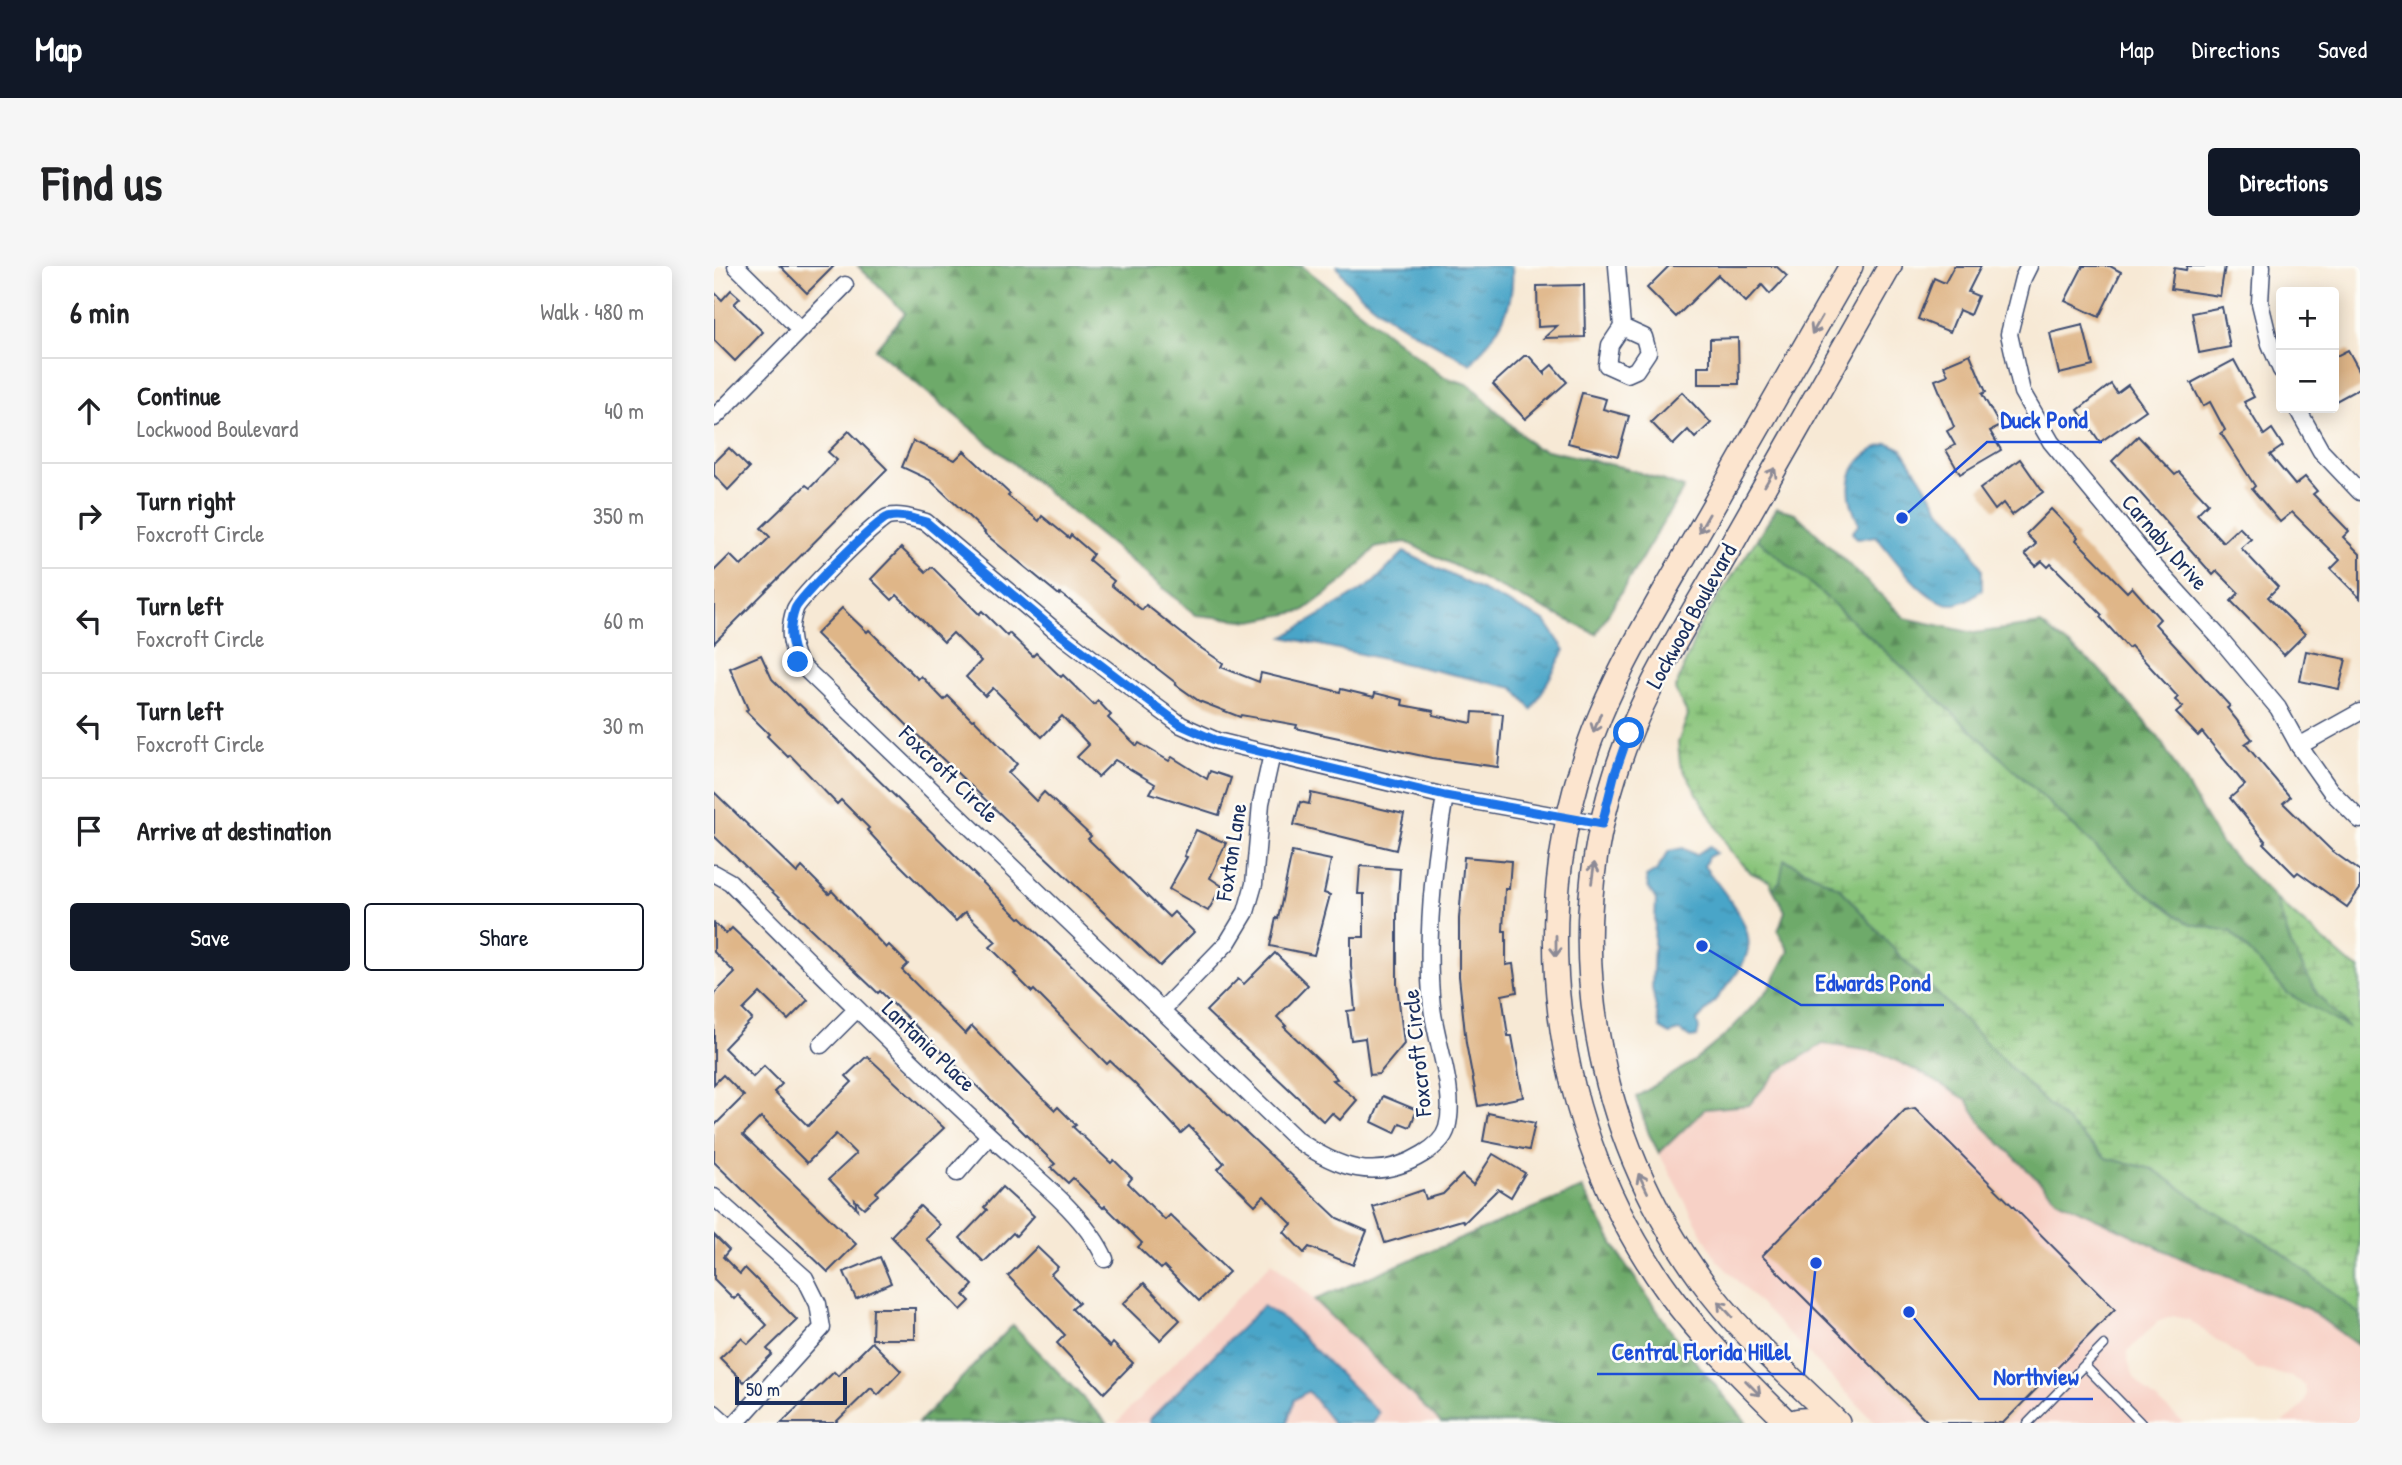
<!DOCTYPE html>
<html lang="en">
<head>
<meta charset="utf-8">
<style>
  :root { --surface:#fff; --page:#f6f6f6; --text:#202124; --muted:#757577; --line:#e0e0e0; --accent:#111827 }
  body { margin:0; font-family:"Patrick Hand",sans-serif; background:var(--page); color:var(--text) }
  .controls { position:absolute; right:21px; top:21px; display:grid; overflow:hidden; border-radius:7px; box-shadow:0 4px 18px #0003 }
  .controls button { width:63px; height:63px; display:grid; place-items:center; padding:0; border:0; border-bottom:2px solid var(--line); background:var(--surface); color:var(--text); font:35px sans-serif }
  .scale { position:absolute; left:21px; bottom:18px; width:112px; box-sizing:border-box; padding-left:7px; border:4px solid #1b2f5e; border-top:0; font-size:19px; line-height:24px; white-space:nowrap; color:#1b2f5e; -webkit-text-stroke:5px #fdfcf7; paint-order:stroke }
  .stop { position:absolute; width:21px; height:21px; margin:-16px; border:5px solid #1a73e8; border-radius:50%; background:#fff }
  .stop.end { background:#1a73e8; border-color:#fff; box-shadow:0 2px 7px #0008 }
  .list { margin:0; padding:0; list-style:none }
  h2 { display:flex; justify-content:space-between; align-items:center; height:91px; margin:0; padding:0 28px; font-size:30px }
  h2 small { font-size:23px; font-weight:400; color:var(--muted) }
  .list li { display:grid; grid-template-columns:46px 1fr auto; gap:21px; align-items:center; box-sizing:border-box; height:105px; padding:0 28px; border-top:2px solid var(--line) }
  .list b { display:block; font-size:26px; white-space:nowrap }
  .list p { margin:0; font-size:23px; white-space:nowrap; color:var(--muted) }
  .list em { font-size:23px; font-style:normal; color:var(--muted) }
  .actions { display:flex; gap:14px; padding:21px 28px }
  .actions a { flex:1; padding:16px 0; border:2px solid var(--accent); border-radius:7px; text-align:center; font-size:24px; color:var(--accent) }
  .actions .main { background:var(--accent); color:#fff }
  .icon { flex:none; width:38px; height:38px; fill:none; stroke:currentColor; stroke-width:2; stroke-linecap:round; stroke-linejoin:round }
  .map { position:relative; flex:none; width:1646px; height:1157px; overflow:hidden; border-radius:7px }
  header { display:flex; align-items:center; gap:42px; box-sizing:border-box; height:98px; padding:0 35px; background:var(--accent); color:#fff }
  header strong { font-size:33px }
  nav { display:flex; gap:38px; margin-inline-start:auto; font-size:24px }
  .intro { display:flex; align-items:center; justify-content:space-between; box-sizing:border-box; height:168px; padding:0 42px }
  h1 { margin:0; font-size:49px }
  .button { padding:18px 32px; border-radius:7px; background:var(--accent); color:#fff; font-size:24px; font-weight:700 }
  main { display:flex; gap:42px; padding:0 42px }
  aside { flex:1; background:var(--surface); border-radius:7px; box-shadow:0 4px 18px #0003 }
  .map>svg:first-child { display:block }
  .built { fill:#f7d1c6 }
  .forest { fill:url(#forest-firs); stroke:#446c64; stroke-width:2 }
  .wetland { fill:url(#wetland-marsh); stroke:#527a6c; stroke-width:2 }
  .water { fill:url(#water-ripples); stroke:#326a93; stroke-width:2 }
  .building { fill:#dfb688 }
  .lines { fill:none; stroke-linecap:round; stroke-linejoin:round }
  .service-casing { stroke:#3c4b70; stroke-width:11 }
  .minor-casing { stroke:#3c4b70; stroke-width:19 }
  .secondary-casing { stroke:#3c4b70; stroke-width:26 }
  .service { stroke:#fff; stroke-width:8 }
  .minor { stroke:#fff; stroke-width:16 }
  .secondary { stroke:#fce5cf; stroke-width:23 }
  .oneway { stroke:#8c8a96 }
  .route { stroke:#1a73e8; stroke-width:9 }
  .labels { text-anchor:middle; stroke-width:5; stroke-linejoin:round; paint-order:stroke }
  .street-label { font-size:23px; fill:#1b2f5e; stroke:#fdfcf7 }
  .leader { fill:none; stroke:#1d4ed8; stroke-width:2.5 }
  .callout-dot { fill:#1d4ed8; stroke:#fdfcf7; stroke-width:2.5 }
  .callout-label { font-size:24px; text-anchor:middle; font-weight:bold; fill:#1d4ed8; stroke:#fdfcf7; stroke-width:5; stroke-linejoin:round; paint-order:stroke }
</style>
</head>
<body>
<header>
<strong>Map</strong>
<nav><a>Map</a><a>Directions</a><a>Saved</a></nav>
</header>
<div class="intro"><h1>Find us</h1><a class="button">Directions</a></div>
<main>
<aside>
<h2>6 min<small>Walk · 480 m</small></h2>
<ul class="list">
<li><svg class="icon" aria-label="ahead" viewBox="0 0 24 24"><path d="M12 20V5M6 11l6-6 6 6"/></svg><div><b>Continue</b><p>Lockwood Boulevard</p></div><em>40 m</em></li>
<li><svg class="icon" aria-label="right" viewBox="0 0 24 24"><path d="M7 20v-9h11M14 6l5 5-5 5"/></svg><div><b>Turn right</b><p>Foxcroft Circle</p></div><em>350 m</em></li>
<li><svg class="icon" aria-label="left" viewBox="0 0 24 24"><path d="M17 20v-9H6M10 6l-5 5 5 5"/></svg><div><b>Turn left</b><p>Foxcroft Circle</p></div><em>60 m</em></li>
<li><svg class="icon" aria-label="left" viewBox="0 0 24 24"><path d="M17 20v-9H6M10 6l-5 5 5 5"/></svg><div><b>Turn left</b><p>Foxcroft Circle</p></div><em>30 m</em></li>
<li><svg class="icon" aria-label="arrive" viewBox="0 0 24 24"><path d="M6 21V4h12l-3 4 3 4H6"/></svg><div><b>Arrive at destination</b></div></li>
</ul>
<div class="actions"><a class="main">Save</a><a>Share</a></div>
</aside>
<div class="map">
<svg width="1646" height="1157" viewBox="0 0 1646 1157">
  <defs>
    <pattern id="forest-firs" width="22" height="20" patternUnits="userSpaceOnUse" patternTransform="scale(1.75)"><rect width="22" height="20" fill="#6eaa6a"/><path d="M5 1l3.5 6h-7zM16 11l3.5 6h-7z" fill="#5a8b5a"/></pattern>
    <pattern id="wetland-marsh" width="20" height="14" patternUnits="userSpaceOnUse" patternTransform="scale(1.75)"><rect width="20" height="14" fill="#89c47a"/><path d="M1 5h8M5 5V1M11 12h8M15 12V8" fill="none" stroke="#6fa067"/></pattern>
    <pattern id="water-ripples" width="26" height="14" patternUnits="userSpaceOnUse" patternTransform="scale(1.75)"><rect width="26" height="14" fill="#4aa5c8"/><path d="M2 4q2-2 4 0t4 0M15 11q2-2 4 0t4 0" fill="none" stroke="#3d87a6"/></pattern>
  </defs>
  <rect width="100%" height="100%" fill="#fdfcf7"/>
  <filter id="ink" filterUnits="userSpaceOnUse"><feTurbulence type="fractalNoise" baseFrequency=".0143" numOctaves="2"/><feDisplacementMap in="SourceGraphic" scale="14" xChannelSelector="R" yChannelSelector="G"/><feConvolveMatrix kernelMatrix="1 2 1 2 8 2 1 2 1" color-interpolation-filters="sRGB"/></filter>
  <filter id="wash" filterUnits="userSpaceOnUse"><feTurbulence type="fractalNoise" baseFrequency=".00686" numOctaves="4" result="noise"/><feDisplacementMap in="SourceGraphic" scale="28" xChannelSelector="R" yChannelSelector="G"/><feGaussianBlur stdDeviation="1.57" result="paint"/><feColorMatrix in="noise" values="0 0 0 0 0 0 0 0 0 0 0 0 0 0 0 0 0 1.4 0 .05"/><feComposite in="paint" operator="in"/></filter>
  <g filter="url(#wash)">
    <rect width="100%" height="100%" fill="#f7e9d5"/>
    <!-- built -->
    <g class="built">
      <path d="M1109 778 1165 786 1209 808 1253 834 1270 861 1345 935 1469 993 1594 1043 1646 1081V1152L1641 1157H1567L1577 1151 1590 1137 1593 1129 1590 1119 1579 1111 1543 1103 1475 1054 1459 1050 1443 1056 1414 1085 1413 1093 1421 1113 1432 1125 1470 1157H1162L1002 993 945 887 991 843 1035 839 1063 806Z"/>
      <path d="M558 996 600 1034 727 1157H659L665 1147 571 1054 549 1041 436 1154V1157H402Z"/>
      <path d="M594 1125 616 1152 619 1157H573L580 1134Z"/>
    </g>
    <!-- forest -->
    <g class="forest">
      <path d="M144 0H588L728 110 756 119 820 181 912 202 970 222 882 368 692 276 661 282 632 313 589 345 538 355 482 349 161 83 191 47Z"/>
      <path d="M1063 242 1081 247 1191 352 1260 367 1327 358 1383 401 1445 472 1508 579 1562 633 1577 679 1637 764 1573 727 1517 666 1473 657 1423 620 1254 461 1106 326 1043 273Z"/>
      <path d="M1069 593 1126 622 1187 691 1327 832 1392 892 1439 903 1500 945 1564 983 1646 1049V1081L1594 1043 1469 993 1345 935 1270 861 1253 834 1209 808 1165 786 1109 778 1063 806 1035 839 991 843 945 887 935 868 922 831 980 795 1013 768 1055 723 1075 685 1064 665 1071 645 1059 623 1066 615Z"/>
      <path d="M868 922 908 993 964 1075 1033 1157H727L600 1034Z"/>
      <path d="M299 1059 393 1157H204Z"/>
    </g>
    <!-- wetland -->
    <path class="wetland" d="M1043 273 1106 326 1254 461 1423 620 1473 657 1517 666 1573 727 1634 762 1604 729 1577 679 1562 633 1635 697 1646 703V1049L1564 983 1500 945 1439 903 1392 892 1327 832 1187 691 1126 622 1070 593 1066 615 1059 623 1055 615 1037 607 1017 586 966 498 964 477 974 449 961 424 985 361Z"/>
    <!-- water -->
    <g class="water">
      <path d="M623 0H798C801 46 784 64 757 98 715 74 648 44 623 0Z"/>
      <path d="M1174 177 1188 183 1228 246 1248 265 1268 303V323C1260 330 1250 338 1239 338 1211 339 1178 289 1162 270L1144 273 1138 267 1145 258C1127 221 1133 192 1174 177Z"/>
      <path d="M690 286 831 355 851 384 818 444 800 422 570 371 659 317Z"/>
      <path d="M995 580 1002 587 994 591 990 600C1053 680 1048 681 983 755L985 763 983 771 976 772 966 765 956 768 946 762 938 722 942 634 934 621 932 611 942 605 955 585 969 582 982 589Z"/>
      <path d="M549 1040 571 1054 665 1147 659 1157H619L594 1125 580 1134 573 1157H436L435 1154Z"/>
    </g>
    <g id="blocks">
      <!-- building -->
      <g class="building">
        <path d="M66 0H120L93 27Z"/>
        <path d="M955 0H1062L1073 10 1056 28 1048 19 1032 36 1004 9 962 51 933 22Z"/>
        <path d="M1240 0H1267L1254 26 1264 30 1256 49 1245 44 1236 66 1204 53 1220 12 1231 17Z"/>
        <path d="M1369 0H1396L1407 6 1385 51 1351 35Z"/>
        <path d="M1473 0H1511L1506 30 1457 23 1460 2 1472 4Z"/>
        <path d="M870 19 871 71 830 72 843 60 824 61 823 20Z"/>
        <path d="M17 24 26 32 20 38 49 66 21 95 0 74V26L8 34Z"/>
        <path d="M1508 41 1516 81 1485 87 1478 47Z"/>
        <path d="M1369 59 1379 100 1345 108 1336 67Z"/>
        <path d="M1024 72 1025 118H984V100H996V73Z"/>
        <path d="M1634 84 1646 106V122L1620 136V91Z"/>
        <path d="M1256 88 1272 126 1268 128 1286 160 1276 165 1287 184 1246 208 1232 184 1241 179 1233 165 1240 161 1221 114 1234 109 1230 99Z"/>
        <path d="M810 90H815L831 108V105L838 99 853 116 811 153 779 118Z"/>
        <path d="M1520 94 1540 131 1530 136 1550 169 1558 163 1569 180 1556 189 1581 219 1591 211 1603 225 1599 228 1635 265 1629 271 1646 288V332L1617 303 1626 294 1578 246 1566 256 1538 223 1541 220 1507 167 1511 164 1496 136 1489 140 1477 117Z"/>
        <path d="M1397 118 1403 127 1414 119 1432 144 1386 176 1364 144Z"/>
        <path d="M968 126 997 157 981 172 974 164 959 179 937 156Z"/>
        <path d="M868 127 892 133 889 143 915 150 904 190 854 177Z"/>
        <path d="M135 165 173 203 0 377V305L16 289 27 300 56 271 47 262 92 219 96 222 123 194 114 186Z"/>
        <path d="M1424 170 1461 209 1465 206 1494 237 1483 248 1509 276 1525 261 1537 273 1527 282 1564 321 1554 331 1591 368 1570 389 1517 335 1525 327 1503 305 1499 309 1398 195Z"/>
        <path d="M199 175 241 194 250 185 296 228 294 230 325 255 328 250 355 272 357 269 379 288 375 294 400 315 397 319 428 344 432 339 481 378 509 397 507 401 545 416 547 407 626 426 627 423 660 431 661 427 689 434 688 439 720 445 719 449 758 457 759 446 789 448 784 501 718 492 611 469 582 462 583 459 527 449 526 451 485 435 461 418 462 417 346 327 345 329 270 267 271 266 216 214 188 201Z"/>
        <path d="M15 182 35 202 14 224 0 209V197Z"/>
        <path d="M1306 193 1329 226 1298 249 1289 237 1281 244 1266 223Z"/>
        <path d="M1337 243 1364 271 1362 274 1413 326 1418 321 1446 353 1441 358 1516 440 1513 442 1538 473 1531 478 1576 531 1569 537 1618 585 1646 605V623L1633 641 1584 606 1581 609 1550 578 1552 576 1516 532 1531 519 1488 466 1484 470 1462 447 1469 441 1461 434 1464 431 1417 380 1414 382 1386 351 1388 349 1337 298 1334 301 1328 295 1322 300 1311 288 1322 278 1312 268Z"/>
        <path d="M187 282 212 306 218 301 265 348 268 345 293 370 295 367 319 390 322 387 347 411 349 409 380 439 384 435 397 449 394 452 423 480 425 477 455 495 458 491 493 513 496 505 517 512 505 549 436 527 441 518 401 494 384 511 363 491 375 479 348 450 328 471 279 422 271 430 252 411 267 395 239 367 230 376 183 329 178 334 157 313Z"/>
        <path d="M128 342 153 366 155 364 204 413 207 410 230 434 234 430 258 454 260 453 303 498 294 507 322 535 330 526 377 570 374 573 455 651 460 646 480 666 446 700 195 461 102 368Z"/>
        <path d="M1592 385 1632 393 1625 423 1586 415Z"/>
        <path d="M47 389 58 413 84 439 85 438 135 485 305 652 307 651 478 817 479 816 623 952 653 965 639 999 595 981 590 987 570 966 578 958 550 930 541 939 504 903 510 897 475 860 467 867 421 818 396 795 393 798 320 724 318 726 300 708 302 707 276 681 282 676 251 646 242 655 175 588 153 564 155 562 127 534 123 538 76 489 74 491 53 470 55 468 32 445 34 443 16 402Z"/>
        <path d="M0 526 83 607 88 601 115 628 118 625 172 682 175 679 194 698 188 704 251 768 258 760 313 817 341 844 344 841 362 859 359 861 397 897 400 894 418 912 414 917 451 954 456 949 515 1006 485 1035 450 1000 447 1003 424 981 428 977 391 940 389 942 359 912 354 917 337 901 341 898 277 834 166 725 164 727 0 570Z"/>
        <path d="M597 527 690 548 682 584 580 559 586 536 595 538Z"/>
        <path d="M482 564 512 577 496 612 508 620 494 645 455 623 473 591 470 590Z"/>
        <path d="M578 586 617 594 610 627 616 629 600 689 556 680 562 652 564 653Z"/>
        <path d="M750 591 797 595 795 623H791L789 665H792V699L799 698 803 726 788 729 794 770H798L809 831 764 840 752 777 745 710V653Z"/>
        <path d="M646 600 686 603 683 647V718L690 778 665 808 656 809 651 772 637 774 633 745 641 744 637 700V671H650V628H644Z"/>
        <path d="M0 657 12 668 18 662 94 734 74 754 46 727 29 744 38 753 10 782 39 811 50 800 68 818 60 826 94 860 138 816 132 810 153 790 230 862 162 926 164 929 150 942 141 934 143 943 115 913 142 888 122 868 93 897 47 851 29 869 142 978 114 1006 0 896V860L30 830 9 809 0 818V728L21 707 0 686Z"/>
        <path d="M561 687 594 719 563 751 572 760 570 761 620 809 623 813 619 814 643 834 626 854 618 847 610 856 492 745 524 713 530 718Z"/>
        <path d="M669 830 703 844 696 861 686 857 681 867 658 856Z"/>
        <path d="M1201 842 1401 1043 1289 1157H1215L1048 990 1191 844Z"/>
        <path d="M774 847 821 857 815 884 769 875Z"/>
        <path d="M779 888 811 907 797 931 784 923 750 957 748 954 671 977 659 941 709 924 712 933 729 928 748 909 759 919Z"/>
        <path d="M288 921 320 950 302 970 299 967 270 996 246 972 273 944 270 941Z"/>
        <path d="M206 940 226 959 212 973 259 1019 250 1029 256 1035 247 1044 177 970Z"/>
        <path d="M0 969 15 984 9 991 26 1008 31 1002 83 1054 53 1083 58 1088 30 1116 6 1092 27 1072 34 1078 53 1059 24 1029 20 1033 0 1013Z"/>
        <path d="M323 981 344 1001 337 1008 365 1037 358 1043 396 1081 399 1077 419 1097 390 1127 343 1077 351 1069 294 1010Z"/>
        <path d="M166 991 177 1017 142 1033 130 1006Z"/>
        <path d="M430 1017 466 1054 446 1074 409 1038Z"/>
        <path d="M159 1042H201V1073H158Z"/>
        <path d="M158 1076 187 1105 164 1129 157 1122 121 1157H67L120 1106 124 1110Z"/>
      </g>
    </g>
  </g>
  <g filter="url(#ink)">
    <use href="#blocks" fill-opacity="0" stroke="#3c4b70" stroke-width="2"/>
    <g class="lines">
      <!-- service casing -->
      <g class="service-casing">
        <g id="service">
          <path d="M1371 1100 1427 1157"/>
          <path d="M1314 1157 1390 1079"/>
        </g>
      </g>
      <!-- minor casing -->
      <g class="minor-casing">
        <g id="minor">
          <path d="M22 0 86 63"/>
          <path d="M903 0 908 61 896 79 893 99 913 108 922 104 934 86 930 71 908 61"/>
          <path d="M1315 0 1309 12 1295 68 1308 126 1337 176 1439 299 1503 369 1564 442 1585 480 1616 524 1646 554"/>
          <path d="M1548 0 1546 37 1556 78 1567 104"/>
          <path d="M1583 142 1607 185 1646 226"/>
          <path d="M0 152 131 19"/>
          <path d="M1585 480 1646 446"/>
          <path d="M731 530C719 599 711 671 718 741 722 778 743 826 733 862 730 873 719 882 709 888 662 917 623 902 582 873L84 396C76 377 74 363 81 343 85 332 163 254 174 251 187 248 200 253 212 256L338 362 437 437 467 459 503 475 731 530 888 558"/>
          <path d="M0 607 16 616C101 702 187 787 275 869 311 903 372 948 391 993"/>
          <path d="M448 744 514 676 532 646 540 618 547 537 558 488"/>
          <path d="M107 779 143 743"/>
          <path d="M243 907 275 870"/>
          <path d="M0 931 91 1012 104 1038 108 1062 22 1157"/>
          <path d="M0 1147 11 1157"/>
        </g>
      </g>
      <!-- secondary casing -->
      <g class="secondary-casing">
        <g id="secondary">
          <path d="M1074 1157C1033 1116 990 1075 955 1027 835 863 807 638 886 450 912 388 948 330 981 272 1033 181 1085 91 1137 0"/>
          <path d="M1076 1157C1087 1152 1097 1153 1108 1157"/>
          <path d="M1124 1157C1078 1111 1026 1068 988 1015 882 869 846 681 901 509 925 431 970 362 1010 292 1065 195 1121 98 1176 0"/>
        </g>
      </g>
      <!-- service -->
      <use href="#service" class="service"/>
      <!-- minor -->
      <use href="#minor" class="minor"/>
      <!-- secondary -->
      <use href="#secondary" class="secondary"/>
    </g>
    <!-- one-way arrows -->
    <defs><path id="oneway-shaft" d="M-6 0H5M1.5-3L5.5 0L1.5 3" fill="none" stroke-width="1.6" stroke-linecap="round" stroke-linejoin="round" transform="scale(1.75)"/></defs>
    <g class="oneway">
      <use href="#oneway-shaft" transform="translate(1103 59) rotate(120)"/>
      <use href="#oneway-shaft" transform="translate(1056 211) rotate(-60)"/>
      <use href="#oneway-shaft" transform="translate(990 257) rotate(120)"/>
      <use href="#oneway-shaft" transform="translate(883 457) rotate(111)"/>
      <use href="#oneway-shaft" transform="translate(879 607) rotate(-82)"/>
      <use href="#oneway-shaft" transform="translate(842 680) rotate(90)"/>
      <use href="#oneway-shaft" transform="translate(929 917) rotate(-116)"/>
      <use href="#oneway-shaft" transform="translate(1011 1043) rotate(-132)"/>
      <use href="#oneway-shaft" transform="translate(1039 1122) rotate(45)"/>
    </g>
  </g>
  <g class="lines" filter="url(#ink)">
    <!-- route -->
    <path class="route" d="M84 396C76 377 74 363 81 343 85 332 163 254 174 251 187 248 200 253 212 256L338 362 437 437 467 459 503 475 731 530 888 558 900 510 915 467"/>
  </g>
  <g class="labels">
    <!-- street labels -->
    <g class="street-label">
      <text transform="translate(1451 276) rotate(49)" y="8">Carnaby Drive</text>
      <text transform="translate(977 350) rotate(-61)" y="8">Lockwood Boulevard</text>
      <text transform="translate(235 508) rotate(44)" y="8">Foxcroft Circle</text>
      <text transform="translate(517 586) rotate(-81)" y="8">Foxton Lane</text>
      <text transform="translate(215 780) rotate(44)" y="8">Lantania Place</text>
      <text transform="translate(703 787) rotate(-96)" y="8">Foxcroft Circle</text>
    </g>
  </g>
  <!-- callouts -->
  <path class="leader" d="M1188 252L1273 176H1388M988 680L1087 739H1230M1102 997L1090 1108H883M1195 1046L1265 1133H1379"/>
  <g class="callout-dot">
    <circle cx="1188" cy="252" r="7"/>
    <circle cx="988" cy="680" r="7"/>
    <circle cx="1102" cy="997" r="7"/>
    <circle cx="1195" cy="1046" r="7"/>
  </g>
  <g class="callout-label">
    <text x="1330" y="162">Duck Pond</text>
    <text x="1159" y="725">Edwards Pond</text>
    <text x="987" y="1094">Central Florida Hillel</text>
    <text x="1322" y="1119">Northview</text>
  </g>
</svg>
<div class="controls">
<button>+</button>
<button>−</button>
</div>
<div class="scale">50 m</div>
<div class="stop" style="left:915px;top:467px"></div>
<div class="stop end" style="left:84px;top:396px"></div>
</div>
</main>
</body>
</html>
